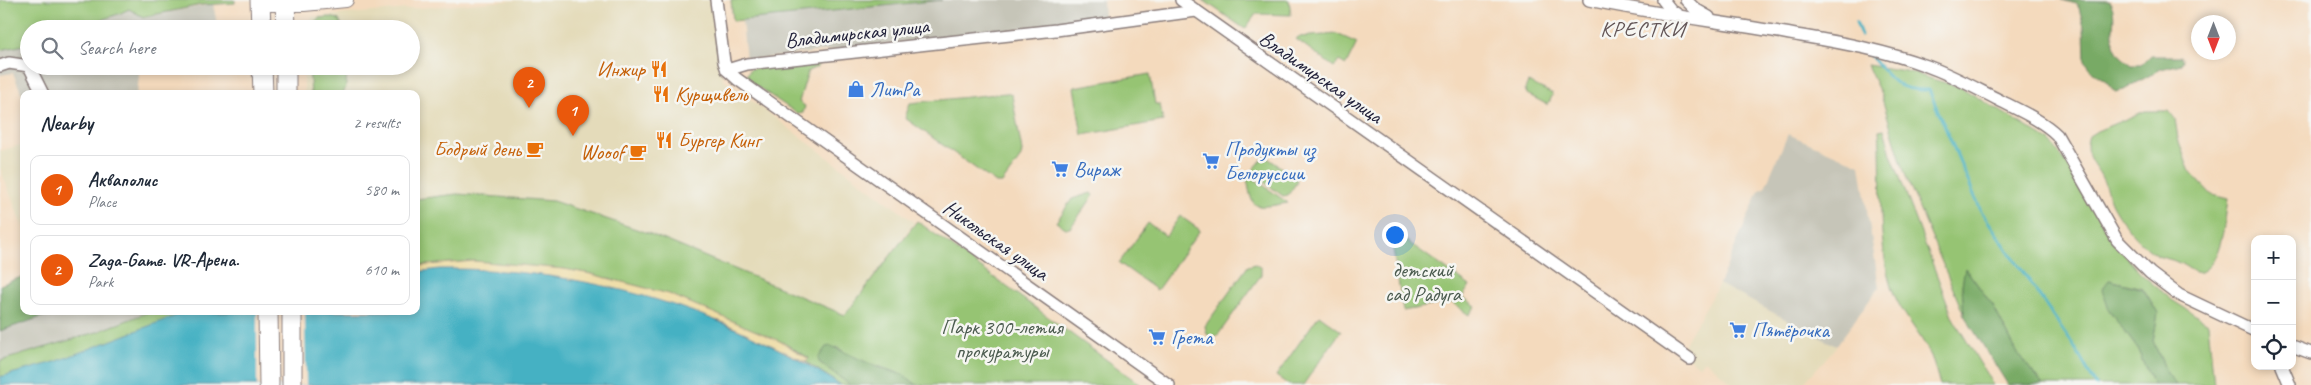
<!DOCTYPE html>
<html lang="en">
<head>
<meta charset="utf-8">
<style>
  :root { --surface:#fff; --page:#f6f6f7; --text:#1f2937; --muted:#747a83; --line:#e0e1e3; --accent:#ea580c }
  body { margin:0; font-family:Caveat,sans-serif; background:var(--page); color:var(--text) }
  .controls { position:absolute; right:15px; bottom:15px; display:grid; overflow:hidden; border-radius:10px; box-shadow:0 2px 8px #0003 }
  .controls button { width:45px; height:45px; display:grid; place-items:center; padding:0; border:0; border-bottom:1px solid var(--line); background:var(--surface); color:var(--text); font:25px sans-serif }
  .compass { position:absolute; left:2191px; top:15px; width:45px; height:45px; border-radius:50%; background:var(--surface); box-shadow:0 2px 8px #0003; rotate:180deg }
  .you { position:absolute; left:1394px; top:234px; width:18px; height:18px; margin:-12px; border:4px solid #fff; border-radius:50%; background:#1a73e8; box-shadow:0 0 0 8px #1a73e833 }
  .badge { display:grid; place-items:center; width:32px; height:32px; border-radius:50%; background:var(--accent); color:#fff; font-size:16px; font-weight:700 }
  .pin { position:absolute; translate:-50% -41px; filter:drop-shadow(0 1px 2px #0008) }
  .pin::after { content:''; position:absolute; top:26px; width:18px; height:15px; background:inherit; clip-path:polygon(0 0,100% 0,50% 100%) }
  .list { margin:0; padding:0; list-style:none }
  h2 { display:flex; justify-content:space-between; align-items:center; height:65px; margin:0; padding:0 20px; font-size:21px }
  h2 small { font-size:16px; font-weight:400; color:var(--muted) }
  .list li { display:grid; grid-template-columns:32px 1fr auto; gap:15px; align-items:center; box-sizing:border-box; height:70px; margin:0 10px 10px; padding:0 10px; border:1px solid var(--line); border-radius:10px }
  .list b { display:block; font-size:19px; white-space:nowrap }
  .list p { margin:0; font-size:16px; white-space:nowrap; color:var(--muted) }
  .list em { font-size:16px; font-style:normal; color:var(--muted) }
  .icon { flex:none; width:28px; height:28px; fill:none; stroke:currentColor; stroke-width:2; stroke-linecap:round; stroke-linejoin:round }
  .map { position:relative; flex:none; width:2311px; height:385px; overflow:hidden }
  .search { position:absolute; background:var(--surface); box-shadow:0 2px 8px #0003; left:20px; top:20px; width:400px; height:55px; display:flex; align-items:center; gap:12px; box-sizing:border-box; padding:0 18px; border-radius:28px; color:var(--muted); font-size:19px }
  .panel { position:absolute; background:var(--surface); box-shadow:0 2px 8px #0003; left:20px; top:90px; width:400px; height:225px; border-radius:10px }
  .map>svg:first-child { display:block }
  .built { fill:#e4dbba }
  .industrial { fill:#c6c5b8 }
  .green { fill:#96c473; stroke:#5c7357 }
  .forest { fill:#78aa65; stroke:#4d6650 }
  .sand { fill:#eeda9e; stroke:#887e6c }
  .water { fill:#45b1c3; stroke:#346a7f }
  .pier { fill:#f4dabd }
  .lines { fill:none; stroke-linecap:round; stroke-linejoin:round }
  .stream { stroke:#45b1c3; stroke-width:3 }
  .minor-casing { stroke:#8b7e7c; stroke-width:14 }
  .tertiary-casing { stroke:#8b7e7c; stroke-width:16 }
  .trunk-casing { stroke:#8b7e7c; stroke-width:21 }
  .minor { stroke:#fff; stroke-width:11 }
  .tertiary { stroke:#fff; stroke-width:14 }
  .trunk { stroke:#fff; stroke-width:19 }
  .labels { text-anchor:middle; stroke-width:5; stroke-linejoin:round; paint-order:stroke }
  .street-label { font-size:21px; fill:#22223b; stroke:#f6f6f2 }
  .food-label { font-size:21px; fill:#c56008; stroke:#f6f6f2; text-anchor:end }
  .shop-label { font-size:21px; fill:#366cbe; stroke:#f6f6f2; text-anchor:start }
  .park-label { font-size:21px; fill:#4b5b4f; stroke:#f6f6f2 }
  .neighbourhood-label { font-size:22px; letter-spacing:1px; fill:#635657; stroke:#f6f6f2 }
</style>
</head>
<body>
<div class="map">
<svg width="2311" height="385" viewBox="0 0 2311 385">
  <rect width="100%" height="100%" fill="#f6f6f2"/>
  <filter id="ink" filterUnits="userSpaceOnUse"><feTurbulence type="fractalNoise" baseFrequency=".02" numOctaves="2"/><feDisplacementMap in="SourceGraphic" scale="10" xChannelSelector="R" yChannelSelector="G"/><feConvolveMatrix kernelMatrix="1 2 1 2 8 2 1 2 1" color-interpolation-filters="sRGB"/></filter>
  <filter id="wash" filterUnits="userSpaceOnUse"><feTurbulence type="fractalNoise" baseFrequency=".0096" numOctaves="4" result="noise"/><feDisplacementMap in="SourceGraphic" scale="20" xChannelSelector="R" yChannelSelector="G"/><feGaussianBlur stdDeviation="1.12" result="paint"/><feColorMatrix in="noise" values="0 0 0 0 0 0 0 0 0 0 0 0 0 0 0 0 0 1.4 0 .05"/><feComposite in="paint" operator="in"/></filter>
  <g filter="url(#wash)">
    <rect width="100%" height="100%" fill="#f4dabd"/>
    <!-- built -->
    <g class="built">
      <path d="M517 0H709L713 8 723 79 914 222 845 315 648 233 553 201 457 194 416 199V94H304V66H411V29H305L312 17Z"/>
      <path d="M24 144V230L0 168V151Z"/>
      <path d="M1719 284 1836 346V347L1802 385H1734L1705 360 1699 366 1680 352Z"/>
    </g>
    <!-- industrial -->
    <g class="industrial">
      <path d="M942 0H1103L1104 19 746 60 742 20Z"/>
      <path d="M213 4 218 29H75L121 13 129 9 143 17Z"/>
      <path d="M29 44V66H140L137 94H24V99L13 73 0 75V50Z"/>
      <path d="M1788 134 1860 165 1879 287 1836 346 1719 284 1759 191 1765 187Z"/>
      <path d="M59 311H151L97 332 0 361V331Z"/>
    </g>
    <!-- green -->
    <g class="green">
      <path d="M0 0H235V3L201 5 143 17 129 9 121 13 75 29H29V44L0 50Z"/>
      <path d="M731 0H942L733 21Z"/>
      <path d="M1203 0H1289L1291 15 1256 14 1245 29Z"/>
      <path d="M330 17 338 19 345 29H307L319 18Z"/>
      <path d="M1337 34 1357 43 1346 65 1339 61 1334 67 1296 39 1298 37Z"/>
      <path d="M819 62 817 67 808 71 799 102 805 106 803 113 798 114 749 81 747 75 750 69Z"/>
      <path d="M1867 65 1906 71 1962 88 2050 141 2066 162 2114 243 2140 273 2172 300 2208 323 2214 385H2176L2167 373 2153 341 2158 313 2143 288 2109 280V310L2137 348 2153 385H2043L2018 354 1993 306 1966 269 1962 285 1964 315 1905 174 1881 95Z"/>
      <path d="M309 66H347L346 87 343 94H311Z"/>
      <path d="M1150 74 1155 104H1160L1163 121 1082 135 1074 87Z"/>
      <path d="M1528 82 1553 94 1548 105 1527 94 1525 89Z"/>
      <path d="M1006 93 1012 95 1022 151 1021 157 1002 183H996L905 118 910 103Z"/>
      <path d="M2145 111H2169L2175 119 2178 139 2190 172 2212 195 2228 199C2225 218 2222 263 2201 272 2195 275 2184 264 2177 262 2172 259 2165 259 2159 256 2144 249 2120 221 2113 206 2108 196 2106 184 2100 174 2092 162 2083 152 2089 136L2097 131Z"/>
      <path d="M1884 129 1891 154 1953 318 1993 385H1940C1937 376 1935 365 1931 356 1920 332 1899 312 1891 286 1876 237 1883 181 1879 130Z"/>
      <path d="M1265 156 1296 178 1297 182 1288 195 1283 196 1253 174V170Z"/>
      <path d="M1246 173 1288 203C1250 209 1253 211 1246 173Z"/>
      <path d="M1091 193 1094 195 1070 228H1066L1056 222 1072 199Z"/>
      <path d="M457 194 553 201 648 233 845 315 917 221 1141 385H917L904 375 857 359 836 347 819 362 850 385H841L806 362 809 358 782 342 669 294 591 274 564 269 474 261 416 266V199Z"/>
      <path d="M1180 216 1200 230 1157 290 1119 263 1148 223 1166 236Z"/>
      <path d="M1394 232 1470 286 1462 297 1476 306 1469 315 1451 302 1403 311 1391 237Z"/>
      <path d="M1255 264 1261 268V275L1218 335 1211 337 1207 334 1205 326 1248 266Z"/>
      <path d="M151 311H255L183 313 55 362 0 377V361L97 332Z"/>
      <path d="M1319 315 1341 331 1303 385H1289L1276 376Z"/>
    </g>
    <!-- forest -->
    <g class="forest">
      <path d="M2062 0 2109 1C2120 15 2107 35 2117 51 2120 57 2127 61 2132 65H2141L2150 56H2180L2183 60 2181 64 2161 69 2124 90 2115 92 2106 81 2094 73 2085 61 2084 27 2079 8 2076 4Z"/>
      <path d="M1965 268 1993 306 2018 354 2043 385H2008L1964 315 1962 285Z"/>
      <path d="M24 276V311H59L0 331V285Z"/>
      <path d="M2109 280 2143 289 2158 313 2153 341 2167 373 2176 385H2153L2137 348 2109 310 2102 289Z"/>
      <path d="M831 346 877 367 904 375 917 385H850L819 362 818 358 826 347Z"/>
    </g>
    <!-- sand -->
    <path class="sand" d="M474 261 564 269 591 274 669 294 782 342 809 359 806 362 720 321 416 272V266Z"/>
    <!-- water -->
    <path class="water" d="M439 269C581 267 722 308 841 385H0V377L55 362 183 313 416 311V272Z"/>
    <!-- pier -->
    <path class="pier" d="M257 311H305L306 385H257Z"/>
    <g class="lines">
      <!-- stream -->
      <g class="stream">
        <path d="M1856 22 1861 35"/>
        <path d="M1870 55C1891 79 1894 91 1929 90L1981 211 2074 346 2096 385"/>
      </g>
    </g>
  </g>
  <g filter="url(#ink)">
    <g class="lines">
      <!-- minor casing -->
      <g class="minor-casing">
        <g id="minor">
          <path d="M716 0 724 62 727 70 737 79 1169 385"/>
          <path d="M1181 0 1690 359"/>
          <path d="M1589 0C1660 15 1731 23 1802 36 1844 43 1886 51 1927 66 1952 75 1975 88 1999 100 2018 110 2042 120 2057 135L2117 240 2150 273 2179 295 2255 331"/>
          <path d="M1663 0 1671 10 1680 16"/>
          <path d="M1686 0 1695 9 1709 17"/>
          <path d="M0 66 9 63 29 66"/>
          <path d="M29 66 43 94"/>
          <path d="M727 70 747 64 1056 30 1196 11"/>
          <path d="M2292 346 2311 353"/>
          <path d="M2282 366 2290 385"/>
        </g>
      </g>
      <!-- tertiary casing -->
      <g class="tertiary-casing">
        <path id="tertiary" d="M260 4H304L346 0"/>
      </g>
      <!-- trunk casing -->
      <g class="trunk-casing">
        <g id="trunk">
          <path d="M260 0 261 29"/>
          <path d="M285 0 286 29"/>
          <path d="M262 66 263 94"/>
          <path d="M286 66V94"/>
          <path d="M268 311 269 385"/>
          <path d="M292 311V385"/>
        </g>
      </g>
      <!-- minor -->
      <use href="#minor" class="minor"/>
      <!-- tertiary -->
      <use href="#tertiary" class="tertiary"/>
      <!-- trunk -->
      <use href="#trunk" class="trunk"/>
    </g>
  </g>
  <!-- icons -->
  <defs>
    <g id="restaurant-bare" transform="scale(1.35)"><path d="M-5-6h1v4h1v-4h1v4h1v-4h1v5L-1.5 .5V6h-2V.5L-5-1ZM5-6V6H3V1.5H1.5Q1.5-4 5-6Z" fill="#e8710a" stroke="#f6f6f2" stroke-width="2.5" paint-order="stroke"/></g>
    <g id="shop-bare" transform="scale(1.35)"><path d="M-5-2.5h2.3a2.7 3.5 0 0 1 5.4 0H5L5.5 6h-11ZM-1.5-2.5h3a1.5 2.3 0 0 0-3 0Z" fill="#3f7fe0" stroke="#f6f6f2" stroke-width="2.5" paint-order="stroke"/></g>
    <g id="cafe-bare" transform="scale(1.35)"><path d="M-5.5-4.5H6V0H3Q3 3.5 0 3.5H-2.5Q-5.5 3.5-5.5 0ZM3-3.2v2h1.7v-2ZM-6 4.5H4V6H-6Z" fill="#e8710a" stroke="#f6f6f2" stroke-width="2.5" paint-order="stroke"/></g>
    <g id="supermarket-bare" transform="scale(1.35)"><path d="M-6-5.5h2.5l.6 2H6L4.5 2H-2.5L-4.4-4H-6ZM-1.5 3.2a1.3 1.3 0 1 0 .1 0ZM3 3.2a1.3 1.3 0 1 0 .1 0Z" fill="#3f7fe0" stroke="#f6f6f2" stroke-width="2.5" paint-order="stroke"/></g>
  </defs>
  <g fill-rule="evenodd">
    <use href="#restaurant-bare" x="659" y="69"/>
    <use href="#shop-bare" x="856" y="89"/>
    <use href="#restaurant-bare" x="661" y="94"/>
    <use href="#restaurant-bare" x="664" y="140"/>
    <use href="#cafe-bare" x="535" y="149"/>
    <use href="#cafe-bare" x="638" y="152"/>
    <use href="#supermarket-bare" x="1211" y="161"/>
    <use href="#supermarket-bare" x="1060" y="169"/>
    <use href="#supermarket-bare" x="1738" y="330"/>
    <use href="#supermarket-bare" x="1157" y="337"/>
  </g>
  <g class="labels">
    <!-- street labels -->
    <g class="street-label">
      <text transform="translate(857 33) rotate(-6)" y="7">Владимирская улица</text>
      <text transform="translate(1321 77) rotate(35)" y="7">Владимирская улица</text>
      <text transform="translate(996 240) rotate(35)" y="7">Никольская улица</text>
    </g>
    <!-- food labels -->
    <g class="food-label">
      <text x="645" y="76">Инжир</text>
      <text x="675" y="101" text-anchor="start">Курщивель</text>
      <text x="678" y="147" text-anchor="start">Бургер Кинг</text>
      <text x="521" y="156">Бодрый день</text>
      <text x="624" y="159">Wooof</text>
    </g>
    <!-- shop labels -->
    <g class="shop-label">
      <text x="870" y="96">ЛитРа</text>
      <text x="1225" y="156">Продукты из<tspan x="1225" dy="24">Белоруссии</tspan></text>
      <text x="1074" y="176">Вираж</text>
      <text x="1752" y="337">Пятёрочка</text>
      <text x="1171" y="344">Грета</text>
    </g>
    <!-- park labels -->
    <g class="park-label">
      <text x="1423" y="277">детский<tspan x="1423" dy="24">сад Радуга</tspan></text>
      <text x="1002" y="334">Парк 300-летия<tspan x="1002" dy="24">прокуратуры</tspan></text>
    </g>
    <!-- neighbourhood labels -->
    <g class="neighbourhood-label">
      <text x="1643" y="36">КРЕСТКИ</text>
    </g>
  </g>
</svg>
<div class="controls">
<button>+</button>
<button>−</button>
<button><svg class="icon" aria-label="locate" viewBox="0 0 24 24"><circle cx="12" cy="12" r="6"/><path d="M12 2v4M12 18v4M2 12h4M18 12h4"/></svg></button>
</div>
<svg class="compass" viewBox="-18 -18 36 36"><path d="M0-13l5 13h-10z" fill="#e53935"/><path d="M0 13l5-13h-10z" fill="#747a83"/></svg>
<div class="you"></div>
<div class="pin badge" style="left:573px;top:136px">1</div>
<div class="pin badge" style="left:529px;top:108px">2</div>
<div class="search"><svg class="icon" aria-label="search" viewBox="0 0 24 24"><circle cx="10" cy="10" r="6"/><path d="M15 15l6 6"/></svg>Search here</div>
<section class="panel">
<h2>Nearby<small>2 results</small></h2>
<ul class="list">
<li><span class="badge">1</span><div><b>Акваполис</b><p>Place</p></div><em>580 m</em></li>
<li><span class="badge">2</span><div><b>Zaga-Game. VR-Арена.</b><p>Park</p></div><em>610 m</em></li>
</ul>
</section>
</div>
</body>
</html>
